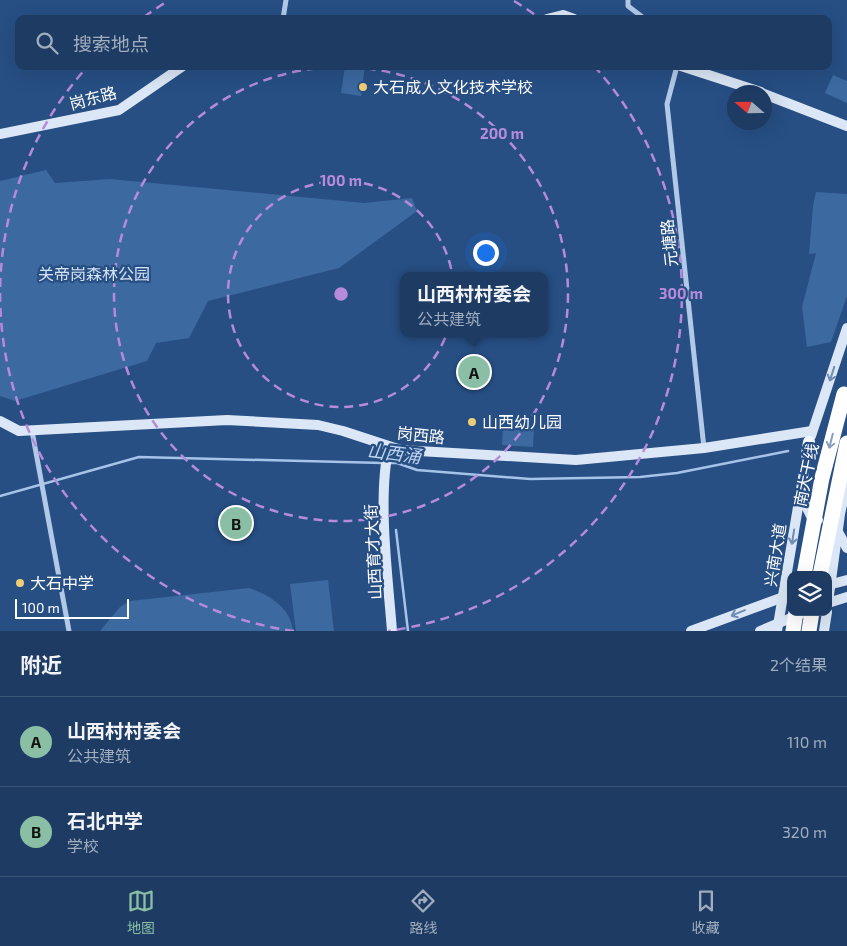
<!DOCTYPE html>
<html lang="zh">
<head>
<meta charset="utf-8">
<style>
  :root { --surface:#1d3b63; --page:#2a466c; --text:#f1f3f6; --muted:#a0adbe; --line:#3b5578; --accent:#8abfa5 }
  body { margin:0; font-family:"Exo 2","Noto Sans SC",sans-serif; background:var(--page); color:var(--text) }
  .controls { position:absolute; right:15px; bottom:15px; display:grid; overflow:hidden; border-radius:10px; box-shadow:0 5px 20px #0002 }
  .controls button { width:45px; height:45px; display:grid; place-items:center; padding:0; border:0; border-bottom:1px solid var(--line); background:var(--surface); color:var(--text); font:25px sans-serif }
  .compass { position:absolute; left:727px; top:85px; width:45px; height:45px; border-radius:50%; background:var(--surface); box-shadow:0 5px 20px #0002; rotate:290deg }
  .scale { position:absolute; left:15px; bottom:12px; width:114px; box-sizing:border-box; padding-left:5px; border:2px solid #fff; border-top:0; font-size:14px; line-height:18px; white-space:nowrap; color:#fff; -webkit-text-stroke:4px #274f84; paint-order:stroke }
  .you { position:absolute; left:485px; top:252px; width:18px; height:18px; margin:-12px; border:4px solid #fff; border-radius:50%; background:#1a73e8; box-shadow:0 0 0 8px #1a73e833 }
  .badge { display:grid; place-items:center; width:32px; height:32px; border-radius:50%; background:var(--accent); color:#111; font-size:16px; font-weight:700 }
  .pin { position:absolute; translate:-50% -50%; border:2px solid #fff; box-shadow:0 1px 5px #0006 }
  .popup { position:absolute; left:400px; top:272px; width:148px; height:65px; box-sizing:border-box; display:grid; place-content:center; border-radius:10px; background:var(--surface); filter:drop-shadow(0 1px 4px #0005); font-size:16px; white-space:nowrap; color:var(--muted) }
  .popup b { font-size:19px; color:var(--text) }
  .popup::after { content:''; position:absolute; left:50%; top:100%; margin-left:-10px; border:10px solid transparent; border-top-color:var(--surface) }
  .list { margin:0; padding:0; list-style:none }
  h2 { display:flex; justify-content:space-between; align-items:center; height:65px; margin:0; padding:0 20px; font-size:21px }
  h2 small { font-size:16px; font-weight:400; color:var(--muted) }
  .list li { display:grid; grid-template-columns:32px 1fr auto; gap:15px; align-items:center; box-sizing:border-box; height:90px; padding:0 20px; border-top:1px solid var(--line) }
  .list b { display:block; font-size:19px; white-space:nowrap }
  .list p { margin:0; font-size:16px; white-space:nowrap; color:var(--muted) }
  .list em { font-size:16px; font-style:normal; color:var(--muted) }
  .icon { flex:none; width:28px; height:28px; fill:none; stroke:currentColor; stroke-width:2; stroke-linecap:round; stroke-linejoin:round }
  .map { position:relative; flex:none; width:847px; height:631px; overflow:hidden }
  .search { position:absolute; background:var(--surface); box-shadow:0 5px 20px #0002; left:15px; right:15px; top:15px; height:55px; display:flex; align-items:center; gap:12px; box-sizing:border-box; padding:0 18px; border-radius:10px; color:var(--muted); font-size:19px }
  .sheet { height:245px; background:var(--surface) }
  nav { display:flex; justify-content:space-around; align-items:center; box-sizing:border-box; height:70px; border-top:1px solid var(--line); background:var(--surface); font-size:14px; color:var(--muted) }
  nav a { display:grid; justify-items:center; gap:2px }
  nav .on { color:var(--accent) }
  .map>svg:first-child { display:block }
  .green { fill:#3c69a0 }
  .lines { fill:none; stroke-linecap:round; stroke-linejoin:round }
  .stream { stroke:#a6c4e8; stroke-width:2.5 }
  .street { stroke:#b1c9e7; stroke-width:5 }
  .secondary { stroke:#dbe7f6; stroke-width:10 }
  .primary { stroke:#f3f7fe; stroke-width:12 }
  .highway { stroke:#fff; stroke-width:15 }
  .highway-bridge { stroke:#fff; stroke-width:15 }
  .oneway { stroke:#6f8cb2 }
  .oneway2 { stroke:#889ebb }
  .ring { fill:none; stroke:#b68bdc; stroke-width:2.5; stroke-dasharray:9 6 }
  .poi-dot { fill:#efcd77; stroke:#274f84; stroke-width:2 }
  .labels { text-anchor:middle; stroke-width:4.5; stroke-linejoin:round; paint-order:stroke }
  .poi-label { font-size:16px; fill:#fff; stroke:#274f84; text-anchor:start }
  .street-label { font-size:16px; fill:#fff; stroke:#274f84 }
  .park-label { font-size:16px; fill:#d4e3f6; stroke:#274f84 }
  .water-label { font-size:18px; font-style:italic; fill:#bdd3ef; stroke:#274f84 }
  .centre { fill:#b68bdc; stroke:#274f84; stroke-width:2.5 }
  .ring-label { font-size:15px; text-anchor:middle; font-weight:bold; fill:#b68bdc; stroke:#274f84; stroke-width:4.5; stroke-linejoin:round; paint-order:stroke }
</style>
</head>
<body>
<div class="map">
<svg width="847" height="631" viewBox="0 0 847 631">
  <rect width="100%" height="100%" fill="#274f84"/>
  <!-- green -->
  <g class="green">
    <path d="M345 66H365L361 96 341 93Z"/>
    <path d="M833 75 847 81V103L825 93Z"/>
    <path d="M46 170 55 183 110 179 364 203 412 198 417 211 339 268 208 301 189 338 156 343 147 361 15 401 0 396V181Z"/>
    <path d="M816 192 847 194V296L831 342 807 347 802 307 816 253 809 254 813 206Z"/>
    <path d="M503 427 534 429 533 447 502 445Z"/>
    <path d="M328 580 334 631H296L290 584Z"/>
    <path d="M249 588C269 595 290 607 293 631H100L120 607 130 601Z"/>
  </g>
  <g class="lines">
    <!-- stream -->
    <g class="stream">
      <path d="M389 463H397L417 470 530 479 640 477 677 473 788 451"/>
      <path d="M0 496 139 457 383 463"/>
      <path d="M396 530 408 631"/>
    </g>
    <!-- street -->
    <g class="street">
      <path d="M628 0V6L645 19"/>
      <path d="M283 19 286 0"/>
      <path d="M677 66 667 104 704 448"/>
      <path d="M32 431 69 631"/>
    </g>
    <!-- secondary -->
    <g class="secondary">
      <path d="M547 19 563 15 574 19"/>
      <path d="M681 66 761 92"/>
      <path d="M764 94 847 126"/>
      <path d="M0 134 119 110 183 66"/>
      <path d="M0 421 19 431 227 420 318 425 343 431 401 450 576 460 704 448 812 431"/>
      <path d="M811 436 847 328"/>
      <path d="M389 447C377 497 388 578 392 631"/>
      <path d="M800 494 811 516 818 520"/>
      <path d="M838 532 847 548"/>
      <path d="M828 585 847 580"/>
      <path d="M828 602 840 514 847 482"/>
      <path d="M828 603 847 597"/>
      <path d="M691 631 789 595"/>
      <path d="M760 631 805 612"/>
      <path d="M777 631 807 454"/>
      <path d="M824 631 827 612"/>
    </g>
    <!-- primary -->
    <path class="primary" d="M807 454 809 442"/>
    <!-- highway -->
    <path class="highway" d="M809 631 812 612"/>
    <!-- highway-bridge -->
    <g class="highway-bridge">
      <path d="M804 575 822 478 844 394"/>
      <path d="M820 575 847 443"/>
      <path d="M793 631 796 612"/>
    </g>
  </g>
  <!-- one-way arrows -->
  <defs><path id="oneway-shaft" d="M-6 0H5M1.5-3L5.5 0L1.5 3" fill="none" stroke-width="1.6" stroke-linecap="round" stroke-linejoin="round" transform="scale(1.25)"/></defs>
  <g class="oneway">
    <use href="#oneway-shaft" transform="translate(832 374) rotate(108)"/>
    <use href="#oneway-shaft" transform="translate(793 537) rotate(99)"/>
    <use href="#oneway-shaft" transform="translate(738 613) rotate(157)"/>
  </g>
  <use class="oneway2" href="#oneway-shaft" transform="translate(831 441) rotate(104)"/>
  <!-- distance rings -->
  <g class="ring">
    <circle cx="341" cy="294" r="113"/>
    <circle cx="341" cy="294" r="227"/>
    <path d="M294 631A340 340 0 0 1 88 66M144 17A340 340 0 0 1 168 1M514 1A340 340 0 0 1 538 17M594 66A340 340 0 0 1 388 631"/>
  </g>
  <!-- markers -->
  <g class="poi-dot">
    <circle cx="363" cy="87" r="5"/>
    <circle cx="472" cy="422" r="5"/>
    <circle cx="20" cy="583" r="5"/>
  </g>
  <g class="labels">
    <!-- poi labels -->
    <g class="poi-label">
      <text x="373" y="93">大石成人文化技术学校</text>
      <text x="482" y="428">山西幼儿园</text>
      <text x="30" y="589">大石中学</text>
    </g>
    <!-- street labels -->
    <g class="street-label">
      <text transform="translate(93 98) rotate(-15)" y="6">岗东路</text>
      <text transform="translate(669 243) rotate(-96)" y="6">元塘路</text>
      <text transform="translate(421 435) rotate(6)" y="6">岗西路</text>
      <text transform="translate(806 475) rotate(-78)" y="6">南大干线</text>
      <text transform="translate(373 552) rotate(-93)" y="6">山西育才大街</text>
      <text transform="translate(775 555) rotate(-81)" y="6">兴南大道</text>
    </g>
    <!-- park labels -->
    <g class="park-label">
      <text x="94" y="280">关帝岗森林公园</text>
    </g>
    <!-- water labels -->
    <g class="water-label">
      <text transform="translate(394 454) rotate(7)" y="6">山西涌</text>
    </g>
  </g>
  <circle cx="341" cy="294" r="8" class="centre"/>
  <g class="ring-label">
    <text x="502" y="139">200 m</text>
    <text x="341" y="186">100 m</text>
    <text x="681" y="299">300 m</text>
  </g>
</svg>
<div class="controls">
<button><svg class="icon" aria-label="layers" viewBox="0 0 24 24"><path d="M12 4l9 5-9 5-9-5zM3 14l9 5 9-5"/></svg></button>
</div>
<svg class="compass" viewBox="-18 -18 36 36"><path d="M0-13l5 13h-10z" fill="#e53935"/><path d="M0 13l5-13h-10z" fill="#a0adbe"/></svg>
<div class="scale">100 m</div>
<div class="you"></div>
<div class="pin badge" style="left:474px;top:372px">A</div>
<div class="popup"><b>山西村村委会</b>公共建筑</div>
<div class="pin badge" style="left:236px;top:523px">B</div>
<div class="search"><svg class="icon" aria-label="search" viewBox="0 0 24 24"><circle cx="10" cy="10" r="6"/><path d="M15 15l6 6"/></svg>搜索地点</div>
</div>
<section class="sheet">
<h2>附近<small>2个结果</small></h2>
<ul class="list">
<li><span class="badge">A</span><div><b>山西村村委会</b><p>公共建筑</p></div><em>110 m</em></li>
<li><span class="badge">B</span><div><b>石北中学</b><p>学校</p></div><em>320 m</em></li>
</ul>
</section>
<nav>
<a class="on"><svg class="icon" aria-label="map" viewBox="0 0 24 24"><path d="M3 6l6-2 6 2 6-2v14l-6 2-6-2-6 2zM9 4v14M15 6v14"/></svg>地图</a>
<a><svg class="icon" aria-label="directions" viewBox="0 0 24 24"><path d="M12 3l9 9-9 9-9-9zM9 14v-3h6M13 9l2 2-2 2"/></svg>路线</a>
<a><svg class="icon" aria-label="saved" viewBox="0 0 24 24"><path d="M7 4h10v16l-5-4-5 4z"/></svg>收藏</a>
</nav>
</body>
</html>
